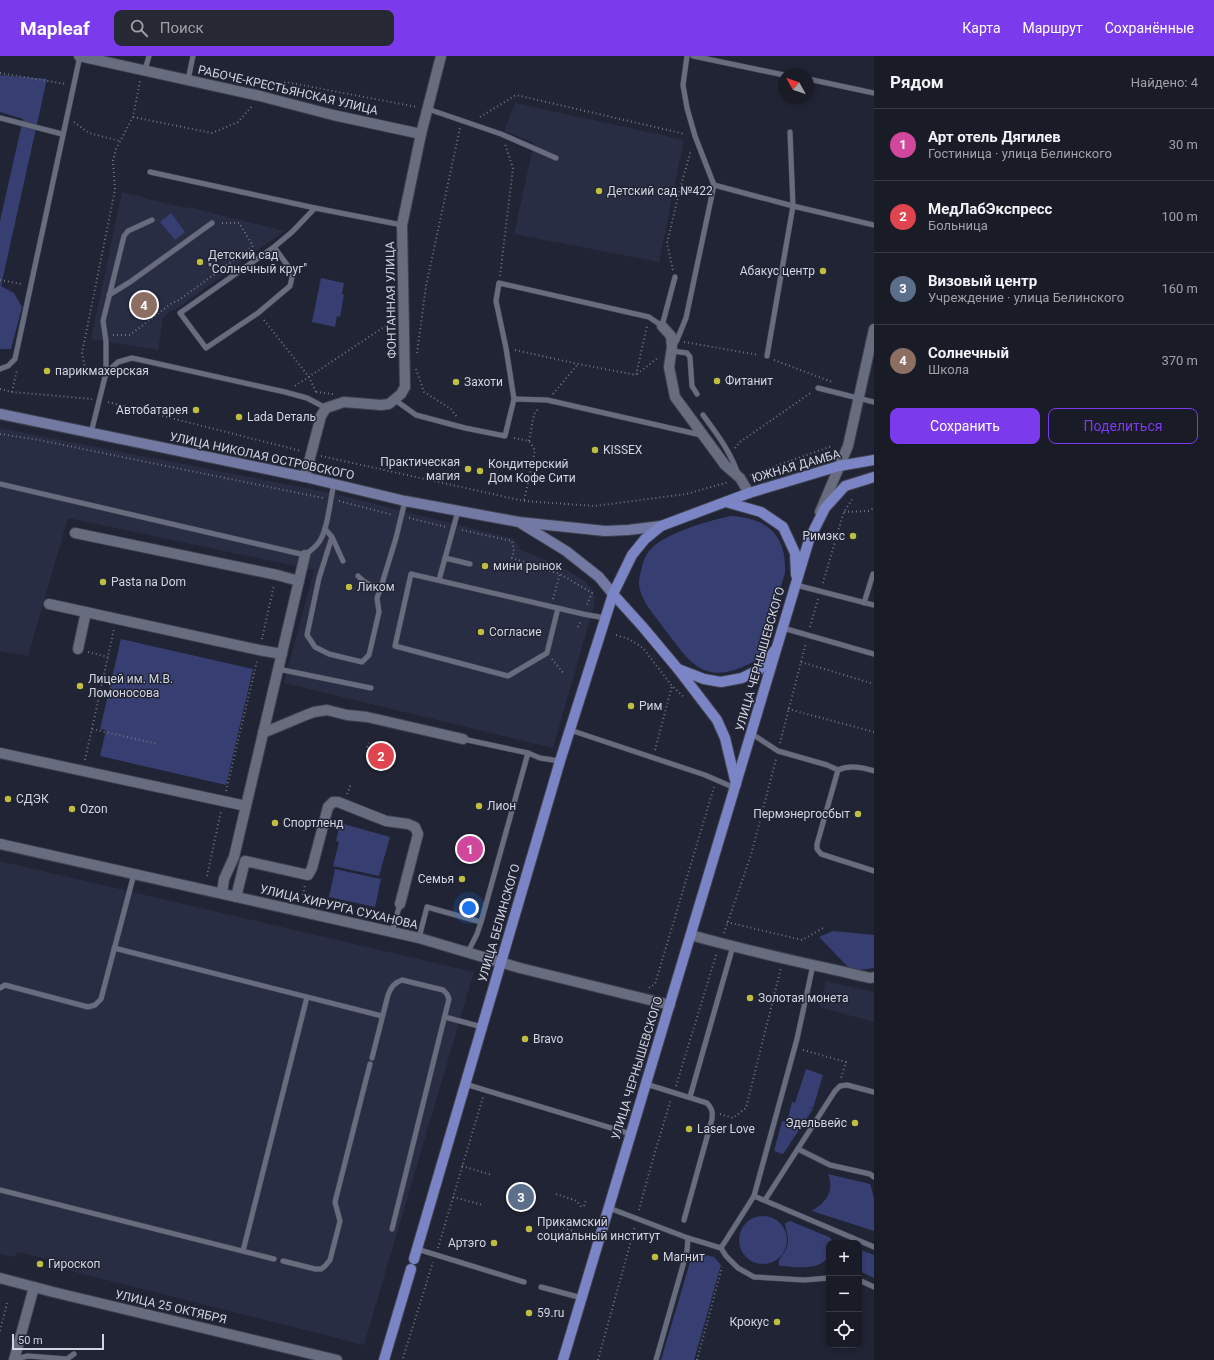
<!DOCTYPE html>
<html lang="ru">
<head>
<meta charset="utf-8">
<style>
  :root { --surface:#191b27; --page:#262833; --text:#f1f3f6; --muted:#9fa1a7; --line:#373944; --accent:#7c3aed }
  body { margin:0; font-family:Roboto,sans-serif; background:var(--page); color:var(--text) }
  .controls { position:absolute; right:12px; bottom:12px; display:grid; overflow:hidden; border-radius:8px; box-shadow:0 2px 6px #0003 }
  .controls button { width:36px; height:36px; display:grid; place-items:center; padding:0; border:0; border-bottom:1px solid var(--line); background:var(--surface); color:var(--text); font:20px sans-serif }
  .compass { position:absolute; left:778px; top:12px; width:36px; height:36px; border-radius:50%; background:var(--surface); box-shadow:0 2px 6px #0003; rotate:310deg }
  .scale { position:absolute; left:12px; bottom:10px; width:92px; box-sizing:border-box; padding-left:4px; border:2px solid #d2d4df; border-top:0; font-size:11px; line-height:14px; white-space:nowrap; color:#d2d4df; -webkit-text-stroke:3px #212434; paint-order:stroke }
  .you { position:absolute; left:469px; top:852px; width:14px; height:14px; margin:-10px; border:3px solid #fff; border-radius:50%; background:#1a73e8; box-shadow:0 0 0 6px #1a73e833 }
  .badge { display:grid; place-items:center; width:26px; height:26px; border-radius:50%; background:var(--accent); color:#fff; font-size:13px; font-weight:700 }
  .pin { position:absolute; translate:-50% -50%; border:2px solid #fff; box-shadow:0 1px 4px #0006 }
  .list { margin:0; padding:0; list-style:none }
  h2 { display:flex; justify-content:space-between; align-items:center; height:52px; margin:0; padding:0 16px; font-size:17px }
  h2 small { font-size:13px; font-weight:400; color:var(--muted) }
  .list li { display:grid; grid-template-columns:26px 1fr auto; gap:12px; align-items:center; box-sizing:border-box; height:72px; padding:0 16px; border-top:1px solid var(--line) }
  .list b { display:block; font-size:15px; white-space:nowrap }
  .list p { margin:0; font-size:13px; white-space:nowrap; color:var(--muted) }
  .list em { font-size:13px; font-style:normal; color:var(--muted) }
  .actions { display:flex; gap:8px; padding:12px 16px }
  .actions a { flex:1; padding:9px 0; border:1px solid var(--accent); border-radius:8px; text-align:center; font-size:14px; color:var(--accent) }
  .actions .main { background:var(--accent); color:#fff }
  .icon { flex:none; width:22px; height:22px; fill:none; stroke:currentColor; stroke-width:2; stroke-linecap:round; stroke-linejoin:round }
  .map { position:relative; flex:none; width:874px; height:1304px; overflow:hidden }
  header { display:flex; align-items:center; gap:24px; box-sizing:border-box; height:56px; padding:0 20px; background:var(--accent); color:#fff }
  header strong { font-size:19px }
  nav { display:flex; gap:22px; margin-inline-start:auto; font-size:14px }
  .search { width:280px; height:36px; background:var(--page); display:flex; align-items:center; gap:10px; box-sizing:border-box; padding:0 14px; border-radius:8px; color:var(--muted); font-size:15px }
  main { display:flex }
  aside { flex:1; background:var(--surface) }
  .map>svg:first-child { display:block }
  .built { fill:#292d43 }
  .green { fill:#373e71 }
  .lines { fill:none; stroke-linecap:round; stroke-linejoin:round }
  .service-casing { stroke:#3f414f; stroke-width:6 }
  .minor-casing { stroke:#3f414f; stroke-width:12 }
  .secondary-casing { stroke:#3f414f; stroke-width:12 }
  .primary-casing { stroke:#3f414f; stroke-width:12 }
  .path { stroke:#707381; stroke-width:2; stroke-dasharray:1 3; stroke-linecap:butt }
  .service { stroke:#686c7f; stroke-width:5 }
  .minor { stroke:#686c7f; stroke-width:10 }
  .secondary { stroke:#7279a3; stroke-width:10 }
  .primary { stroke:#7b85c6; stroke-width:10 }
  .poi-dot { fill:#c0be41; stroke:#212434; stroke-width:1.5 }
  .labels { text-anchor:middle; stroke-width:3; stroke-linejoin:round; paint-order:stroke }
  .street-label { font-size:12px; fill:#d2d4df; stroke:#212434 }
  .poi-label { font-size:12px; fill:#d2d4df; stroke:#212434; text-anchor:start }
</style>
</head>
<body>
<header>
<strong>Mapleaf</strong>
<div class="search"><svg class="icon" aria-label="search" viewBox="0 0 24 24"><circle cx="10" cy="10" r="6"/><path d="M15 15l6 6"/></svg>Поиск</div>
<nav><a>Карта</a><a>Маршрут</a><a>Сохранённые</a></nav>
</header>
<main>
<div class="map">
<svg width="874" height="1304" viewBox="0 0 874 1304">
  <rect width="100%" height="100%" fill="#212434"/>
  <!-- built -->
  <g class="built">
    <path d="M515 47 684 84 659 206 514 178 534 87 504 75Z"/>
    <path d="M122 136 143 141 144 142 185 152 188 151 284 175 175 254 170 255 163 262 158 294 91 283Z"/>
    <path d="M0 372 331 437 514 483 520 493 567 514 584 525 592 533 595 542 593 553 553 692 284 627 314 514 68 462 28 600 0 595Z"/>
    <path d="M0 805 474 916 364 1289 67 1214 63 1207 18 1196 13 1201 0 1198Z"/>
    <path d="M826 925 874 936V966L819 951Z"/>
  </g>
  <!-- green -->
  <g class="green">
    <path d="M0 19 47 23 1 230 14 237 22 251 11 293H0V165L23 63 0 56Z"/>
    <path d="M171 157 185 176 175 184 160 166Z"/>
    <path d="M321 222 344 227 342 238 344 239 340 261 337 260 335 271 312 266Z"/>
    <path d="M731 460C768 462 787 480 785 517L759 603C743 611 725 621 707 615 689 609 677 589 666 575 657 562 644 549 640 534 638 528 639 522 641 516 642 509 645 499 650 494 663 478 710 464 731 460Z"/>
    <path d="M121 583 253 613 226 729 100 700 106 674 100 673Z"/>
    <path d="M340 767 390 781 379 820 333 810 339 786 336 785Z"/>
    <path d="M335 813 381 823 375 851 329 841Z"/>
    <path d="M833 875 874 879V912L852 915 819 881Z"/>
    <path d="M806 1013 823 1019 813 1052 808 1051 813 1053 783 1098 774 1095 782 1065 787 1066 792 1046 795 1047Z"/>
    <path d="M828 1118 870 1128 874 1142V1175L812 1155C826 1146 835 1135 828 1118Z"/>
    <circle cx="763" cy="1184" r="24"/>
    <path d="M790 1165 829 1181 833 1185 832 1187H829C829 1190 830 1194 829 1197 825 1216 794 1211 781 1210L779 1209C778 1201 785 1198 787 1191 790 1183 786 1175 785 1167Z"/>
    <path d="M861 1194 874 1199V1222L859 1215V1198Z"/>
    <path d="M693 1196 714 1201 721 1209 694 1304H661Z"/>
  </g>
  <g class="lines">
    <!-- service casing -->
    <g class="service-casing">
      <g id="service">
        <path d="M687 0 683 29 687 52 695 80 714 129 793 150 874 169"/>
        <path d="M693 0 784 19"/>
        <path d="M145 14 149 0"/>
        <path d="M808 23 874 37"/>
        <path d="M188 24 193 0"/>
        <path d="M428 53 501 78 556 102"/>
        <path d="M0 62 62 78"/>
        <path d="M150 116 315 152 402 169"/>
        <path d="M274 191 180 257 206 292 258 257 290 230 293 217 274 191 292 176 315 152"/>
        <path d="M109 239 130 226 212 167"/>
        <path d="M673 291 677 284 686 262 714 129"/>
        <path d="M672 295 687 297 690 301 692 330 697 338"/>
        <path d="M767 300 793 150 790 76"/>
        <path d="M0 313 8 310 15 303 80 0"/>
        <path d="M106 317V285L103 265 124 180 128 175 152 164"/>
        <path d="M818 332 874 346"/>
        <path d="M514 343 547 344 701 379"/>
        <path d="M395 344 416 359 465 372 505 380 514 343 506 292 496 245 499 227 649 261 662 270 675 221"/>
        <path d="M703 359C717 378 730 395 738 418"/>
        <path d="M91 377 106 317 118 306 132 302 285 336 307 342 326 352"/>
        <path d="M0 428 305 499C310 495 316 491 319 486 328 474 330 443 334 428"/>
        <path d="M325 473 332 481 319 522 307 579 315 591 329 598 362 606 369 599 379 556 377 542 381 531"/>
        <path d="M332 481 343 505"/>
        <path d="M445 502 470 508"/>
        <path d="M358 520C366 528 371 530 381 531L396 482 405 445"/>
        <path d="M439 524 458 455"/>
        <path d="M796 529 874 549"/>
        <path d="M864 547 873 518"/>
        <path d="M558 552 547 597 508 620 395 590 411 518 583 558 605 562"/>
        <path d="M783 572 874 598"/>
        <path d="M278 613 371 632"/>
        <path d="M570 674 705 719 735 732"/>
        <path d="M752 678 778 695 827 709 838 714 817 788V793L821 798 874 815"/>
        <path d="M463 683 528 697 540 702 560 705"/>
        <path d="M838 714C849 709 862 711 874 715"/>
        <path d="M392 876 400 848"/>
        <path d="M419 882 427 851 481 866"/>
        <path d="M114 892 382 960"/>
        <path d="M468 896 477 878 481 866 528 697"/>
        <path d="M0 932 5 929 88 951 95 949 101 943 134 818"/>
        <path d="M445 961 482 971"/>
        <path d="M372 1002 388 939C391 931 394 927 402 924L443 934 447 938 449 943 392 1173"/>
        <path d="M465 1028 631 1078"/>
        <path d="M646 1028 707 1047C712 1052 713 1056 712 1063L684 1164"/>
        <path d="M690 1041 733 890"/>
        <path d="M798 1093 830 1109 870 1118 874 1121"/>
        <path d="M0 1134 274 1203"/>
        <path d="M754 1140 874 1191"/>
        <path d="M765 1144 835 1035 840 1030 847 1029 874 1036"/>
        <path d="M609 1152 688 1182 721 1192 726 1200 738 1212 754 1221 804 1224 829 1222"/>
        <path d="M721 1192 754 1140 797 983 813 909"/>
        <path d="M417 1193 524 1226"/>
        <path d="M243 1195 307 941"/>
        <path d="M283 1205 315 1213H321L325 1210 330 1204 340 1165 335 1146 370 1008"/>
        <path d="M859 1224 874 1231"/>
        <path d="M541 1231 582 1242"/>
        <path d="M15 1303 28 1300 67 1303 74 1298"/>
        <path d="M656 1304 687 1195 688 1182"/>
      </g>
    </g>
    <!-- minor casing -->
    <g class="minor-casing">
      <g id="minor">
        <path d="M79 0 260 40 333 59 421 78"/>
        <path d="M662 270 671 280 672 291 669 311 675 341 725 409 740 422 749 437"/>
        <path d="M305 421 321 360 326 352 344 346 381 349 389 348 401 338 405 331 402 169 421 78 441 0"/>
        <path d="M820 456 848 390 874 273"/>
        <path d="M75 477 277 519 299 525"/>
        <path d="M49 548 259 594 282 598"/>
        <path d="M78 593 86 556"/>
        <path d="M263 677 306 659 314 656 327 654 347 659 367 661 463 683"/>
        <path d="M0 697 246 750"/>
        <path d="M0 788 419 882 520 912 670 949"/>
        <path d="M222 837 224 823 234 801 305 499"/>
        <path d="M236 841 245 805 308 819 312 812 328 751 333 746H338L386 765 408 768 415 771 418 778 400 848"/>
        <path d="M691 879C750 896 810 908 870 922L874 921"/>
        <path d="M0 1222 53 1236 337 1304"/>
        <path d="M14 1304 34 1231"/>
      </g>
    </g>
    <!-- secondary casing -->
    <g class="secondary-casing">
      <g id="secondary">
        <path d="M0 358 305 421 405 445 519 466 605 475 628 474 661 470"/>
        <path d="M522 468 566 495 599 521 613 538"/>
      </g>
    </g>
    <!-- primary casing -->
    <g class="primary-casing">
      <g id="primary">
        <path d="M726 446 761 456 783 471 795 497 796 519"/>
        <path d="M613 538 642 570 678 613 704 623 721 626 742 622 760 613 775 594"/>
        <path d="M678 613 717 664 725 682 736 728"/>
        <path d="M414 1203 560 705 613 538 632 499 645 483 661 470 749 437 839 410 874 404"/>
        <path d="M384 1304 411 1213"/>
        <path d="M563 1304 809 484 825 452 845 430 874 421"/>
      </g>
    </g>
    <!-- path -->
    <g class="path">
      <path d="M0 17 66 28"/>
      <path d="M269 31 286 26 417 51"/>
      <path d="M133 61 212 77 238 66 253 49"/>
      <path d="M480 61 516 39 685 78"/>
      <path d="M74 66 89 77 120 85"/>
      <path d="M673 214 667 187 680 133 691 94"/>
      <path d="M500 220 513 112 505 88"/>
      <path d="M0 224 22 228"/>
      <path d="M264 264 309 321 316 336"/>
      <path d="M113 279H130L172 247 179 244 253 190 239 167H221"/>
      <path d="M684 286 759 299"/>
      <path d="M515 294 578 308 636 319 647 270"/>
      <path d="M417 297 426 230 460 72"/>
      <path d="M774 304 832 326"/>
      <path d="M416 313 424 336 451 353 457 361"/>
      <path d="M98 315 85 312 82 297 115 134 113 105 116 93 133 61 140 25"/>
      <path d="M637 318 659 301"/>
      <path d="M295 330 393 265"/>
      <path d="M0 333 12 336 92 343"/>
      <path d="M12 336 17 314"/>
      <path d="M316 336 333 338"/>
      <path d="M553 338 578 308"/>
      <path d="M108 346 301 395"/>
      <path d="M0 378 39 384 323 442"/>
      <path d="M514 382 529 385 535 394 524 445"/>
      <path d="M529 385 534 358 539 352"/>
      <path d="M735 392 740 386 812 336"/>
      <path d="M321 400 524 445 595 450 686 438 729 426"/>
      <path d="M750 419 832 390"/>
      <path d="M339 445 393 459"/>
      <path d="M844 456 869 455 874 452"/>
      <path d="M409 462 446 471"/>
      <path d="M462 474 512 485 514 495 512 502 560 518 592 537 586 551"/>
      <path d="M823 527 842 462 844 456 853 442"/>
      <path d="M553 543 560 518"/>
      <path d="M578 571 581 565"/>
      <path d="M810 571 818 543"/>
      <path d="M616 579 629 583 643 592 672 630 684 641"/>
      <path d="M262 583 274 529"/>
      <path d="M88 596 108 601"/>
      <path d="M552 603 564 618"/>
      <path d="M801 606 874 628"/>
      <path d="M788 653 874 676"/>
      <path d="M92 673 158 688"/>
      <path d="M780 687 806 587"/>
      <path d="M367 691 369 687"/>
      <path d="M655 694 672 630"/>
      <path d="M85 704 114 573"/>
      <path d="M226 735 257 605"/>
      <path d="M347 738 351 728"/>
      <path d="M207 820 221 755"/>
      <path d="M303 839 305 828"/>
      <path d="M727 866 802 884 823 872"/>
      <path d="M724 877 751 799 776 703"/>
      <path d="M649 932 655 928 714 731"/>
      <path d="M803 994 846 1006 841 1022"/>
      <path d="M676 1030 717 896"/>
      <path d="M720 1058 733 1062 746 1052 781 912"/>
      <path d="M462 1110 492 1119"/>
      <path d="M556 1138 577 1145 582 1152"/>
      <path d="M453 1141 483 1149"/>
      <path d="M584 1150 586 1144"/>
      <path d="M639 1154 652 1106 671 1043"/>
      <path d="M548 1167 573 1175"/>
      <path d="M438 1192 483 1041"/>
      <path d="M0 1275 7 1247"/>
      <path d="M403 1302 433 1206"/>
      <path d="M598 1304 635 1170"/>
      <path d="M697 1304 722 1211"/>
    </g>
    <!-- service -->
    <use href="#service" class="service"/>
    <!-- minor -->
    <use href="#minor" class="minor"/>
    <!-- secondary -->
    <use href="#secondary" class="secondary"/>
    <!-- primary -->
    <use href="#primary" class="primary"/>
  </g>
  <!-- markers -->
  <g class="poi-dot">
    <circle cx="599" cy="135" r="4"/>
    <circle cx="200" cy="206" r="4"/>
    <circle cx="823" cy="215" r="4"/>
    <circle cx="47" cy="315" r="4"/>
    <circle cx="717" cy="325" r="4"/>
    <circle cx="456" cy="326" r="4"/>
    <circle cx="196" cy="354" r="4"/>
    <circle cx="239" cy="361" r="4"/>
    <circle cx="595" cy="394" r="4"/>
    <circle cx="468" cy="413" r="4"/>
    <circle cx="480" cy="415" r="4"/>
    <circle cx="853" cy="480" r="4"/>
    <circle cx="485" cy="510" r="4"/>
    <circle cx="103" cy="526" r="4"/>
    <circle cx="349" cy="531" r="4"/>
    <circle cx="481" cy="576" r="4"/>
    <circle cx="80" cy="630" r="4"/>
    <circle cx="631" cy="650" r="4"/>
    <circle cx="8" cy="743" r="4"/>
    <circle cx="479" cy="750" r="4"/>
    <circle cx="72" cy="753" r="4"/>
    <circle cx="858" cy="758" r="4"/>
    <circle cx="275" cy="767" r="4"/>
    <circle cx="462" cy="823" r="4"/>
    <circle cx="750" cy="942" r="4"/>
    <circle cx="525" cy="983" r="4"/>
    <circle cx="855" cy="1067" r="4"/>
    <circle cx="689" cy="1073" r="4"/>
    <circle cx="529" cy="1173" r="4"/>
    <circle cx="494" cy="1187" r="4"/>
    <circle cx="655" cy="1201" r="4"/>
    <circle cx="40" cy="1208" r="4"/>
    <circle cx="529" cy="1257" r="4"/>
    <circle cx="777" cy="1266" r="4"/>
  </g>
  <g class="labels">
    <!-- street labels -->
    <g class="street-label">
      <text transform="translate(288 34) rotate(13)" y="4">РАБОЧЕ-КРЕСТЬЯНСКАЯ УЛИЦА</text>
      <text transform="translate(391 244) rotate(-91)" y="4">ФОНТАННАЯ УЛИЦА</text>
      <text transform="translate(262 400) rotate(12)" y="4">УЛИЦА НИКОЛАЯ ОСТРОВСКОГО</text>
      <text transform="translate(796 410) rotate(-16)" y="4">ЮЖНАЯ ДАМБА</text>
      <text transform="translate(760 603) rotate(-74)" y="4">УЛИЦА ЧЕРНЫШЕВСКОГО</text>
      <text transform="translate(339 851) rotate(13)" y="4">УЛИЦА ХИРУРГА СУХАНОВА</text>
      <text transform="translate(499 867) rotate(-74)" y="4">УЛИЦА БЕЛИНСКОГО</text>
      <text transform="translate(637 1012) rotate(-73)" y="4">УЛИЦА ЧЕРНЫШЕВСКОГО</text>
      <text transform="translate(171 1251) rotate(13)" y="4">УЛИЦА 25 ОКТЯБРЯ</text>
    </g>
    <!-- poi labels -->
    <g class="poi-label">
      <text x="607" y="139">Детский сад №422</text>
      <text x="208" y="203">Детский сад<tspan x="208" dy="14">"Солнечный круг"</tspan></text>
      <text x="815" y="219" text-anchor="end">Абакус центр</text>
      <text x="55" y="319">парикмахерская</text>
      <text x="725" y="329">Фитанит</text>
      <text x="464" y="330">Захоти</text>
      <text x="188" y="358" text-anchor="end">Автобатарея</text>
      <text x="247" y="365">Lada Dеталь</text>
      <text x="603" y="398">KISSEX</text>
      <text x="460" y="410" text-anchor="end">Практическая<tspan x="460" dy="14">магия</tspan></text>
      <text x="488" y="412">Кондитерский<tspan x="488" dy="14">Дом Кофе Сити</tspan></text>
      <text x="845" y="484" text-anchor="end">Римэкс</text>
      <text x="493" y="514">мини рынок</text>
      <text x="111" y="530">Pasta na Dom</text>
      <text x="357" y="535">Ликом</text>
      <text x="489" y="580">Согласие</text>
      <text x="88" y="627">Лицей им. М.В.<tspan x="88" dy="14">Ломоносова</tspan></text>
      <text x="639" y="654">Рим</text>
      <text x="16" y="747">СДЭК</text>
      <text x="487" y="754">Лион</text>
      <text x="80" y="757">Ozon</text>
      <text x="850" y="762" text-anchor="end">Пермэнергосбыт</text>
      <text x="283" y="771">Спортленд</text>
      <text x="454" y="827" text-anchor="end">Семья</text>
      <text x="758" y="946">Золотая монета</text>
      <text x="533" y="987">Bravo</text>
      <text x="847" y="1071" text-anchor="end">Эдельвейс</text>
      <text x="697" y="1077">Laser Love</text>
      <text x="537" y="1170">Прикамский<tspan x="537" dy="14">социальный институт</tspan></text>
      <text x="486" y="1191" text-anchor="end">Артэго</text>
      <text x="663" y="1205">Магнит</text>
      <text x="48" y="1212">Гироскоп</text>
      <text x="537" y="1261">59.ru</text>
      <text x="769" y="1270" text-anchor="end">Крокус</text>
    </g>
  </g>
</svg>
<div class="controls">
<button>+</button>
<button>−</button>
<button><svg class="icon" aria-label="locate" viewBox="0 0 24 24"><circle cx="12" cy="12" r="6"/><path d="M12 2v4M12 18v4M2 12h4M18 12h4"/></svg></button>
</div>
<svg class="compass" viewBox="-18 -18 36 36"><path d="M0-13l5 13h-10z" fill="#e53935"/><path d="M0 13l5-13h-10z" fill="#9fa1a7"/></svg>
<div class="scale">50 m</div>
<div class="you"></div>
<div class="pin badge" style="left:470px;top:793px;background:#d1479c">1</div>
<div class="pin badge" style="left:381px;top:700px;background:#e0444e">2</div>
<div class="pin badge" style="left:521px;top:1141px;background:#5c6f8a">3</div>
<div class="pin badge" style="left:144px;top:249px;background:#8d6e63">4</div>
</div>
<aside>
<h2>Рядом<small>Найдено: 4</small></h2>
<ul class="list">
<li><span class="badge" style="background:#d1479c">1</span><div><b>Арт отель Дягилев</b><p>Гостиница · улица Белинского</p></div><em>30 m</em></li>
<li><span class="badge" style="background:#e0444e">2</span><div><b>МедЛабЭкспресс</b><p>Больница</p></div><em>100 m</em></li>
<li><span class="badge" style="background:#5c6f8a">3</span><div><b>Визовый центр</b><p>Учреждение · улица Белинского</p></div><em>160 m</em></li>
<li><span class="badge" style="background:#8d6e63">4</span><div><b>Солнечный</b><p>Школа</p></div><em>370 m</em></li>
</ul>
<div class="actions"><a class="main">Сохранить</a><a>Поделиться</a></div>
</aside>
</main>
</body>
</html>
